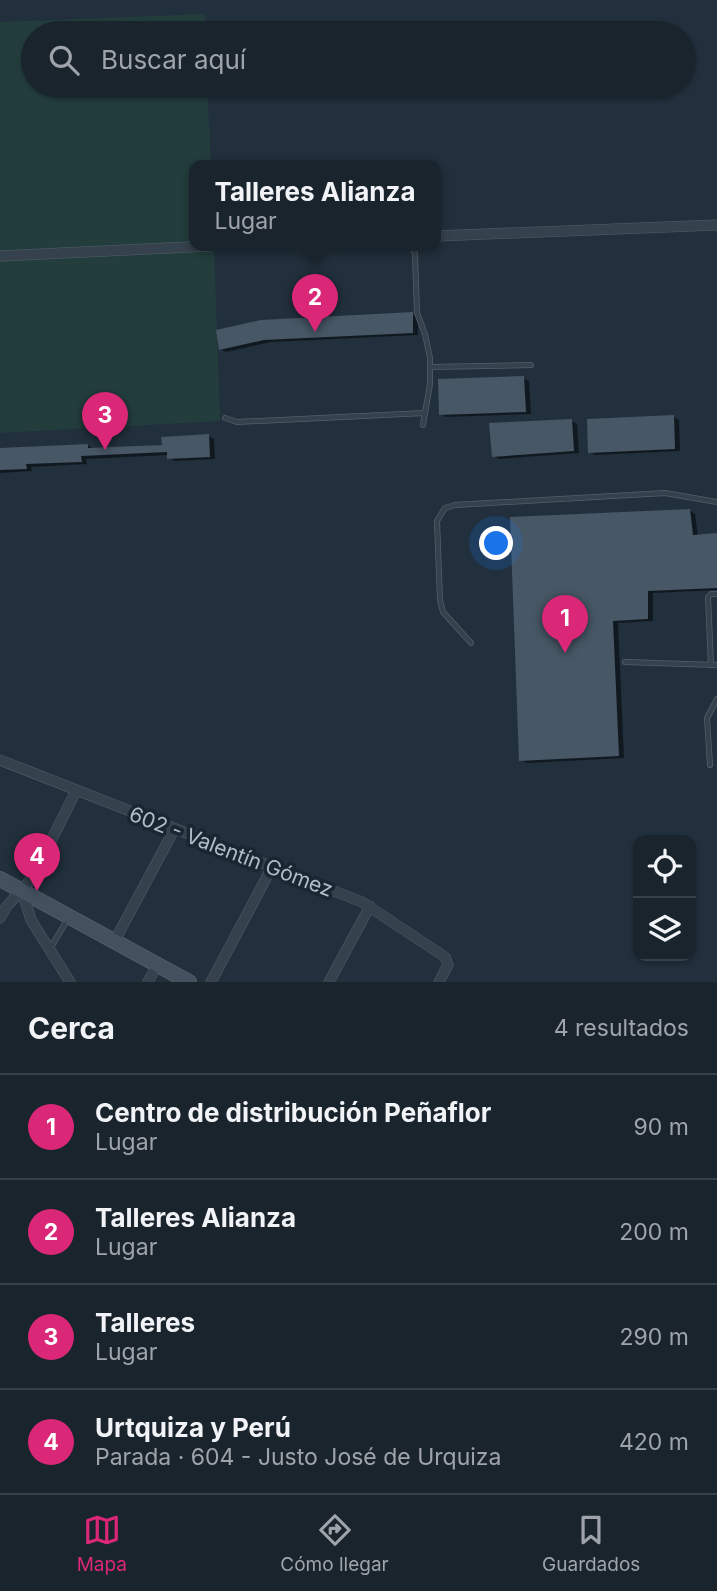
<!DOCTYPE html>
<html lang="es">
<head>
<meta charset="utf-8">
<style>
  :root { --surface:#19242d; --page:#263039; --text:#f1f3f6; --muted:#9fa4aa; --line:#374149; --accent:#db2777 }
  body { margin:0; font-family:Inter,sans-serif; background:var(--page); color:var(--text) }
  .controls { position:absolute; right:21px; bottom:21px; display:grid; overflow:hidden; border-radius:14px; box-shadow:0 2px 5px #0004 }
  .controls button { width:63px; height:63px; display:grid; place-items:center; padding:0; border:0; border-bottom:2px solid var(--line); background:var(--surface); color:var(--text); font:35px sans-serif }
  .you { position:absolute; left:497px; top:544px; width:24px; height:24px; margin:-18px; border:5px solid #fff; border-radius:50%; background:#1a73e8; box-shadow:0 0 0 10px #1a73e833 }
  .badge { display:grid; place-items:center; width:46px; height:46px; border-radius:50%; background:var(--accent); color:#fff; font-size:23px; font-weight:700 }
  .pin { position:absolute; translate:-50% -58px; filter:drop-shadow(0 2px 4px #0008) }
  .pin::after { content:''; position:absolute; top:37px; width:24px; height:21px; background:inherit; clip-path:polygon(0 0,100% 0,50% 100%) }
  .popup { position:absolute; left:189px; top:160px; width:252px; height:91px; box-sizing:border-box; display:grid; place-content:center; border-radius:14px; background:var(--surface); filter:drop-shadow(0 2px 5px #0005); font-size:23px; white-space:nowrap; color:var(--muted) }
  .popup b { font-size:26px; color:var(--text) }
  .popup::after { content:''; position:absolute; left:50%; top:100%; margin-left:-14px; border:14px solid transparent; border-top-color:var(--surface) }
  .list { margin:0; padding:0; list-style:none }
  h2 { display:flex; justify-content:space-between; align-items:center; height:91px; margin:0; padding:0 28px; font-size:30px }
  h2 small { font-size:23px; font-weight:400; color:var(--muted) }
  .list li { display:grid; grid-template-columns:46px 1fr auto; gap:21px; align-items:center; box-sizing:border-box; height:105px; padding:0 28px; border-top:2px solid var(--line) }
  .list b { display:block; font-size:26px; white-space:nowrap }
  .list p { margin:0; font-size:23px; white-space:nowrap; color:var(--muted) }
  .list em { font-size:23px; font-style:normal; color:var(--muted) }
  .icon { flex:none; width:38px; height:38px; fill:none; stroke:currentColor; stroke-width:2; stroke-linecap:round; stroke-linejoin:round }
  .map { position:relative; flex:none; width:717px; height:982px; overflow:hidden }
  .search { position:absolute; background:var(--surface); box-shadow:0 2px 5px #0004; left:21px; right:21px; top:21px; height:77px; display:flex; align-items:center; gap:18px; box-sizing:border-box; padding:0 24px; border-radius:38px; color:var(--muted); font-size:26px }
  .sheet { height:511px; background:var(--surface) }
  nav { display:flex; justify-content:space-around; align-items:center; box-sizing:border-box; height:98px; border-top:2px solid var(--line); background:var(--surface); font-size:19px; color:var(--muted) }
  nav a { display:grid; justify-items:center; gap:4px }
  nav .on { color:var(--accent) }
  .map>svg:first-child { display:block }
  .green { fill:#233d3d }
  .shadow { fill:#0007 }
  .building { fill:#475765 }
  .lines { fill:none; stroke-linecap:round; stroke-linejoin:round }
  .service-casing { stroke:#535f6a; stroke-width:6 }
  .minor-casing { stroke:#535f6a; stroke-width:11 }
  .secondary-casing { stroke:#535f6a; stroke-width:16 }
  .service { stroke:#35414c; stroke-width:4.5 }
  .minor { stroke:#35414c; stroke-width:10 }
  .secondary { stroke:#43515f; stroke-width:14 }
  .labels { text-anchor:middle; stroke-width:7; stroke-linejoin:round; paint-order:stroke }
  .street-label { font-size:21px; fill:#b0bcc8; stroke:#1a2631 }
</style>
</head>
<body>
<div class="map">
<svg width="717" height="982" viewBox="0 0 717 982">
  <rect width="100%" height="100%" fill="#21303c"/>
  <!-- green -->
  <path class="green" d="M205 14V33H33V86H207L211 166H194V246H214L220 421 0 433V22Z"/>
  <!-- shadow -->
  <g class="shadow">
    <path d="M412 314 418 317V335L271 342 226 352 220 349 218 332Z"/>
    <path d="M523 378 529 381 531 414 446 417 441 414Z"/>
    <path d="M674 417 679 420 680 451 595 455 590 452Z"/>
    <path d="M572 421 577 424 579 453 499 459 494 456Z"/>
    <path d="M209 436 214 439 215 459 175 461 169 458V455L86 459 87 464 31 467 32 471 0 473V449L88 445 93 449 164 446Z"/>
    <path d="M689 510 695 514 698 536 717 535V590L653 593V621L618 623 624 758 527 763 521 760 512 519Z"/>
  </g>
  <!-- building -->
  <g class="building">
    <path d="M413 312V333L264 340 219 350 216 330 261 320Z"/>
    <path d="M524 376 526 412 439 415 438 379Z"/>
    <path d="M674 415 675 449 588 453 587 419Z"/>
    <path d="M572 419 574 451 492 457 489 423Z"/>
    <path d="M209 434 210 457 167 459V452L81 456 82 462 26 464 27 469 0 470V448L88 444V448L162 445 161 437Z"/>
    <path d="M690 509 693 535 717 533V588L648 591V619L613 621 619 756 519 761 510 517Z"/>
  </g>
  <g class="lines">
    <!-- service casing -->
    <g class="service-casing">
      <g id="service">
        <path d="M412 246 415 254 417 313 425 334 430 358V384L423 425"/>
        <path d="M430 367 531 365"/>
        <path d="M225 418 237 422 425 413"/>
        <path d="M471 643 443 612 440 600 437 521 445 508 455 505 665 493 717 502"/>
        <path d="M625 662 717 665"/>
        <path d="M711 665 708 597 711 594H717"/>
        <path d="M710 765 707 718 717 699"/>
        <path d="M50 949 67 920"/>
      </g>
    </g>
    <!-- minor casing -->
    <g class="minor-casing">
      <g id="minor">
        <path d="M436 236 717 225"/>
        <path d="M0 256 210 246"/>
        <path d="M0 760 362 902 445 957 448 965 439 982"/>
        <path d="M22 891 31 920 70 982"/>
        <path d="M0 918 7 906 33 877 76 791"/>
        <path d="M114 942 174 830"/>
        <path d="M148 982 157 965"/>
        <path d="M211 982 272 867"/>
        <path d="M329 982 370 906"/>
      </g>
    </g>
    <!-- secondary casing -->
    <g class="secondary-casing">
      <path id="secondary" d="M0 879 189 982"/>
    </g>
    <!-- service -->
    <use href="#service" class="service"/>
    <!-- minor -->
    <use href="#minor" class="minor"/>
    <!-- secondary -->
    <use href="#secondary" class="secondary"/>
  </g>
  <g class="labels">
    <!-- street labels -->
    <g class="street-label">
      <text transform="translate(231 852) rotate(21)" y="7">602 - Valentín Gómez</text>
    </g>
  </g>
</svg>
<div class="controls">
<button><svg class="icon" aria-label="locate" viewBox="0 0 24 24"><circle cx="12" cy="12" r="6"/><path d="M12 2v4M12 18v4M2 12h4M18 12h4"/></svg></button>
<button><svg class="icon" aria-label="layers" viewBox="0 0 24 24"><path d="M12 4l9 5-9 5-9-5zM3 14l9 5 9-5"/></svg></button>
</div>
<div class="you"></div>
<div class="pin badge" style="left:565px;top:653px">1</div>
<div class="pin badge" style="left:315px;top:332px">2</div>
<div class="popup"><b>Talleres Alianza</b>Lugar</div>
<div class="pin badge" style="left:105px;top:450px">3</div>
<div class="pin badge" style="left:37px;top:891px">4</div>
<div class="search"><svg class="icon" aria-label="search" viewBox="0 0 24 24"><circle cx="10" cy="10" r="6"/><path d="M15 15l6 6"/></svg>Buscar aquí</div>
</div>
<section class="sheet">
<h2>Cerca<small>4 resultados</small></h2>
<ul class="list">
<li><span class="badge">1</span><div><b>Centro de distribución Peñaflor</b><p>Lugar</p></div><em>90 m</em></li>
<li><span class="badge">2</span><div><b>Talleres Alianza</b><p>Lugar</p></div><em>200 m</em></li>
<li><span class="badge">3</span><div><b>Talleres</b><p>Lugar</p></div><em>290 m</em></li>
<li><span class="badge">4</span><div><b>Urtquiza y Perú</b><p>Parada · 604 - Justo José de Urquiza</p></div><em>420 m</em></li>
</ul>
</section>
<nav>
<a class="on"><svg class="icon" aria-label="map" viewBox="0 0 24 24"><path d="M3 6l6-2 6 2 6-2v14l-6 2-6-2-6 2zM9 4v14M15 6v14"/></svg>Mapa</a>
<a><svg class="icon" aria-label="directions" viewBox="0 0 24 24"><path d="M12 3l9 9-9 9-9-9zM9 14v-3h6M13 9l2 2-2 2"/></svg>Cómo llegar</a>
<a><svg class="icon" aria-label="saved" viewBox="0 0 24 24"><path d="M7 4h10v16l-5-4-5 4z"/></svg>Guardados</a>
</nav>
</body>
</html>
